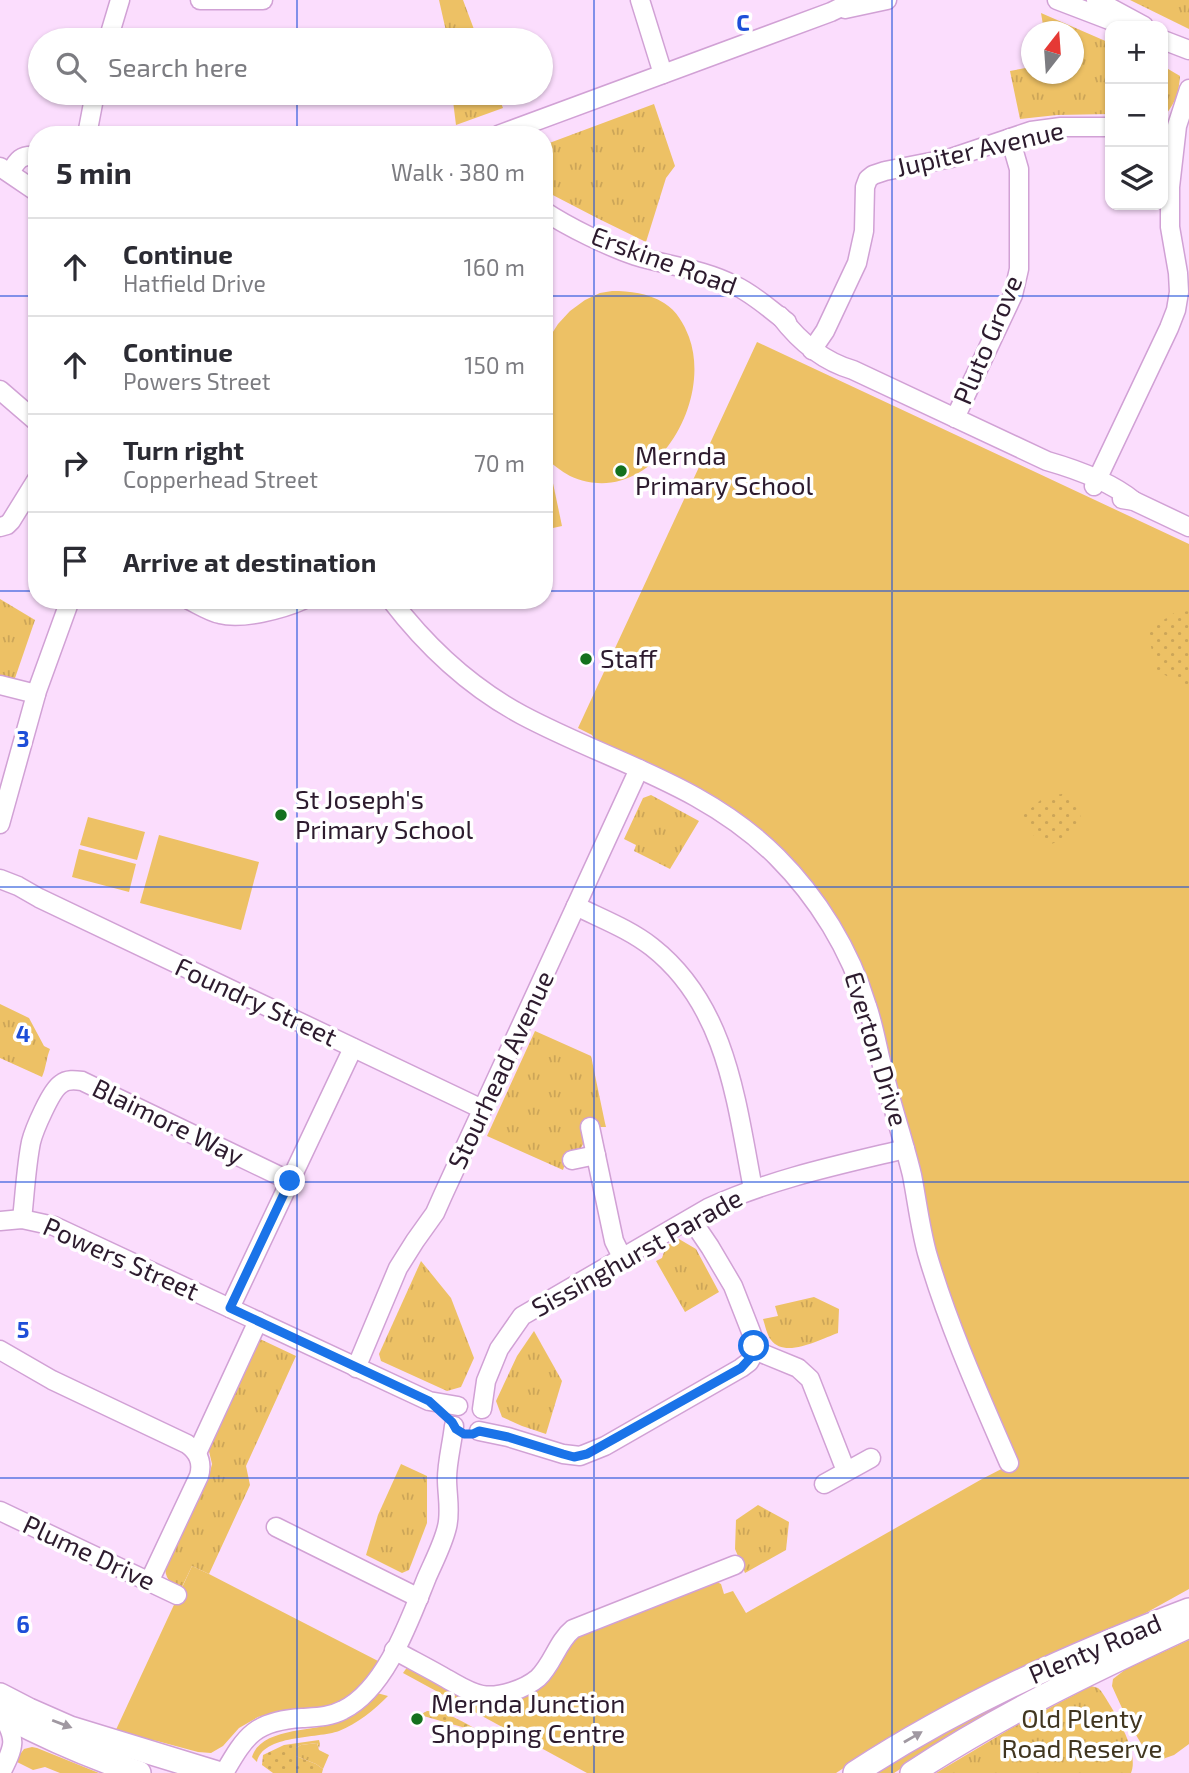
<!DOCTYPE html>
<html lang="en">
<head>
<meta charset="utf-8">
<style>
  :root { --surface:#fff; --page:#f7f7f7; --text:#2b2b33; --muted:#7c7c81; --line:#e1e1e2 }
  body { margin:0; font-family:"Exo 2",sans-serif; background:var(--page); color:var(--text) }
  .controls { position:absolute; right:21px; top:21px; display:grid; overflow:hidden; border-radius:14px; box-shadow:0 2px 5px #0004 }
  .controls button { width:63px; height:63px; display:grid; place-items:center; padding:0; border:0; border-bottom:2px solid var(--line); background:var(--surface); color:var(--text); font:35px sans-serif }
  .compass { position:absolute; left:1021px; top:21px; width:63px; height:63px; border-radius:50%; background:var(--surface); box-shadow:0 2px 5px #0004; rotate:17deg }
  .stop { position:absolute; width:21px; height:21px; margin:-16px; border:5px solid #1a73e8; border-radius:50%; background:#fff }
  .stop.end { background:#1a73e8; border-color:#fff; box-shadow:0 2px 7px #0008 }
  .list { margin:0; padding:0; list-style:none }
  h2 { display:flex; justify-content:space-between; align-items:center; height:91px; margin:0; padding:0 28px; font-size:30px }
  h2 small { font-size:23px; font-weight:400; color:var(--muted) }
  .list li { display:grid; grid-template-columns:46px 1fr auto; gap:21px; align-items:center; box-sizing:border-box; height:98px; padding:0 28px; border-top:2px solid var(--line) }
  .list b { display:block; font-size:26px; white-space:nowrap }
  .list p { margin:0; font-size:23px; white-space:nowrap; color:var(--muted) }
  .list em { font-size:23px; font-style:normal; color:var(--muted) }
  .icon { flex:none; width:38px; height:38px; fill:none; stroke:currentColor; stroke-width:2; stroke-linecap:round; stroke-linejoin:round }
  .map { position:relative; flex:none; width:1189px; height:1773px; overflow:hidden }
  .search { position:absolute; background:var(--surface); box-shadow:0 2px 5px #0004; left:28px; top:28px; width:525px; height:77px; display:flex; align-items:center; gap:18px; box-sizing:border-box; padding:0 24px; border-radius:38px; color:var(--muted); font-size:26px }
  .panel { position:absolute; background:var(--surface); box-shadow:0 2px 5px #0004; left:28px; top:126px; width:525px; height:483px; border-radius:28px }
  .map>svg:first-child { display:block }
  .grass { fill:#edc165 }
  .park { fill:url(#park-tufts) }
  .garden { fill:url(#garden-dots) }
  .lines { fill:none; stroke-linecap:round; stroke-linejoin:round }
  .minor-casing { stroke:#d1a1d5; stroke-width:21 }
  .major-casing { stroke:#d1a1d5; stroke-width:26 }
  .minor { stroke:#fff; stroke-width:18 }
  .major { stroke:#fff; stroke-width:23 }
  .oneway { fill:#a098a1 }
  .route { stroke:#1a73e8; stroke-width:9 }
  .grid { fill:none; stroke:#1d4ed8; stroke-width:2; stroke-opacity:0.55 }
  .poi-dot { fill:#14711e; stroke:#fff; stroke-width:2.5 }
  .labels { text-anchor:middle; stroke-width:7; stroke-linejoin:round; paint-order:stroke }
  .street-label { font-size:26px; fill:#2d1b2e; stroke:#fff }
  .poi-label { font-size:26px; fill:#2d1b2e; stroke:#fff; text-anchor:start }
  .park-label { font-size:26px; fill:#413620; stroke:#fff }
  .grid-label { font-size:23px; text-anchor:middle; font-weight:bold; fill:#1d4ed8; stroke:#fff; stroke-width:7; stroke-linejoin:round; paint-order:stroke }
</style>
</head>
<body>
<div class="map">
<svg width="1189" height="1773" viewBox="0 0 1189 1773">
  <defs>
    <pattern id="park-tufts" width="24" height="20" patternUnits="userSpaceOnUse" patternTransform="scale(1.75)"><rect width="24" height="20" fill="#edc165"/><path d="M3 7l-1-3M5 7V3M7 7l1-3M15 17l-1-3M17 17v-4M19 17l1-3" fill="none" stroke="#cca558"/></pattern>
    <pattern id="garden-dots" width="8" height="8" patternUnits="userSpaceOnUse" patternTransform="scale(1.75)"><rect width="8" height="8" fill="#edc165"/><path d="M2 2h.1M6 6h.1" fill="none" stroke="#cca558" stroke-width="1.8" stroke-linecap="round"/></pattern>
  </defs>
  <rect width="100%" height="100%" fill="#fbddfd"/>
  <!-- grass -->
  <g class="grass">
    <path d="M612 291C630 291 648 293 664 303 677 311 684 324 689 337 714 405 649 512 570 476 561 471 552 464 544 457V346L558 324 570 311 585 300 600 293Z"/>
    <path d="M757 342 1189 544V1589L1117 1629 876 1747 836 1773H587L403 1673 408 1666 495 1703 574 1637 715 1581 721 1584 724 1594 733 1591 746 1613 982 1479 1015 1462 976 1371 933 1249 882 1034 779 850 595 741 592 735 578 728Z"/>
    <path d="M550 469 562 526 544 530V470Z"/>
    <path d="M88 817 145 832 137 860 80 845Z"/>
    <path d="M159 835 259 862 241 930 140 903Z"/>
    <path d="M79 849 136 864 129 892 72 877Z"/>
    <path d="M192 1566 209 1574 380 1662 365 1683 349 1697 329 1706 268 1714 258 1717 239 1728 223 1746 211 1753 198 1752 157 1741 114 1734Z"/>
    <path d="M1189 1640V1744L1174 1755 1157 1761C1141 1752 1120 1704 1112 1686L1113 1679 1126 1669Z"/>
    <path d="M1071 1671 954 1735 894 1773H867L974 1711Z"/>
    <path d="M377 1693 388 1696C374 1710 357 1724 339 1731 317 1739 263 1734 257 1762L252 1757C261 1727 314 1732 339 1722 354 1717 366 1705 377 1693Z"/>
    <path d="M32 1747 37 1748 99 1773H60L45 1767 33 1770 15 1761 24 1749Z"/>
  </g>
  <!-- park -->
  <g class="park">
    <path d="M439 0H463L478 40H448Z"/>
    <path d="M1130 0H1189V29Z"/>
    <path d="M1041 13 1110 43V114L1057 115 1020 119 1010 71 1031 67 1032 74H1074V32L1044 31Z"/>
    <path d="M1163 66 1180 76C1179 91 1176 102 1166 114H1163Z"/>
    <path d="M452 93H497L503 108 456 125Z"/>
    <path d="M654 104 675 166 666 178 646 242 599 219 545 191 544 145Z"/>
    <path d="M0 599 35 620 14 681 0 677Z"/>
    <path d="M651 795 699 821 670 869 634 851 636 845 624 839 643 798Z"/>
    <path d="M0 1004 29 1018 44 1046 50 1049C46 1059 46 1068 42 1077L0 1058Z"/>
    <path d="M535 1031 591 1056 605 1123 606 1127H598L585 1140 580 1150 568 1155 563 1170 487 1136Z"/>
    <path d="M679 1239 696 1249 719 1292 685 1312 656 1261 662 1258 666 1246Z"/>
    <path d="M421 1261 451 1298 474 1358 461 1387 447 1391 381 1361 379 1354Z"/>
    <path d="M814 1297 839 1309 838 1333C821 1339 785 1359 771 1340 767 1335 765 1325 763 1319L778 1316 775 1306Z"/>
    <path d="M534 1331 562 1381 546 1434 522 1426 502 1417 496 1401 517 1356Z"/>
    <path d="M260 1339 296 1356 246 1466 250 1485 209 1574 192 1566 181 1589C169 1583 165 1578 165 1565L210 1472 212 1464 208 1447 257 1342Z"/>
    <path d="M401 1464 427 1476V1523L409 1570 402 1573 366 1555 378 1515Z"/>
    <path d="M758 1505 789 1522 786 1550 745 1573 735 1549 736 1520Z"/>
    <path d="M1091 1686 1098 1688 1101 1691C1113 1709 1140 1752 1131 1773H936L1015 1726Z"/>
    <path d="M317 1743 319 1750 329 1755 323 1769 316 1764 296 1756V1748L301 1745Z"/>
  </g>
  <!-- garden -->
  <g class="garden">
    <path d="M1189 611V690L1157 670 1147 631 1174 613Z"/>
    <path d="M1066 793 1078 806 1082 823 1069 838 1048 845 1030 833 1023 815 1043 798Z"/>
    <path d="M427 1711C449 1711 468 1725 488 1736L487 1737 469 1729 420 1715Z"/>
    <path d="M319 1740 320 1744 319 1748 317 1743 301 1745 296 1748V1756L316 1764 323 1769 322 1773H273L262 1765 263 1755 284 1745Z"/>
  </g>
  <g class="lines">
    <!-- minor casing -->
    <g class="minor-casing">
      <g id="minor">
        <path d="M200 0H263"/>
        <path d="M640 0 663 74"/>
        <path d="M1057 0 1125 26"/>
        <path d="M1096 0 1144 26"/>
        <path d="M845 9 887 0"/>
        <path d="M108 40 120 0"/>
        <path d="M1163 40 1189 50"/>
        <path d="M87 135 95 93"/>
        <path d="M498 135 831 12 856 0"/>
        <path d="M0 167 37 192"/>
        <path d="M10 173C17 160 21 154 37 156"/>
        <path d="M544 211C568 227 609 247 636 256 669 266 703 269 734 285 754 294 769 309 787 322"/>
        <path d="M780 316C799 341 822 361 853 370L1047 461C1075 469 1111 482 1134 501"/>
        <path d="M812 350 825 331 857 263 864 231 865 187 868 179 873 175 885 171 951 158 1031 131 1061 127H1110"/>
        <path d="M0 390 37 422"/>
        <path d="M955 418 1013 295 1019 269V169L1010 138"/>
        <path d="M1094 486 1169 328 1176 310 1179 292 1178 273 1170 227V187L1177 126 1189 89"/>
        <path d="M1122 499 1134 501 1189 527"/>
        <path d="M0 527 7 525 11 521 37 479"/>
        <path d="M189 600C199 605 210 612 220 614 242 620 283 609 303 600"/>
        <path d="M391 600C427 647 470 687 522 715 610 762 704 784 777 857 818 898 850 950 867 1006 875 1029 878 1053 885 1077 893 1110 904 1142 912 1175 917 1201 920 1227 927 1253 948 1325 979 1394 1009 1463"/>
        <path d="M0 685 36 694"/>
        <path d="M0 824 37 691 70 600"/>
        <path d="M0 879 18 886 39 898 482 1109"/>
        <path d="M576 906C602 919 629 929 652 947 727 1006 736 1101 753 1189"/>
        <path d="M590 1127 614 1241 623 1259"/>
        <path d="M572 1160 596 1155"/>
        <path d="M22 1219C25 1193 26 1167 31 1142 34 1130 51 1090 61 1084 67 1079 75 1080 82 1081L290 1181"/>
        <path d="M0 1221 22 1219 54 1226 429 1401 458 1406"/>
        <path d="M230 1308 353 1048"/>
        <path d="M0 1350 52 1380 187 1444C198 1452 203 1462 199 1476L149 1582"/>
        <path d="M754 1350 798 1368 810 1379 846 1471"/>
        <path d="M356 1368 398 1268 415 1241 435 1213 443 1195 639 769"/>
        <path d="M482 1409 486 1381 499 1349 522 1316 708 1208C771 1179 838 1165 905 1149"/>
        <path d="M479 1431 508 1437 563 1454 580 1456 605 1446 741 1368 749 1362 753 1355 754 1346 753 1337 733 1286 710 1247 691 1219"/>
        <path d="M197 1453 258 1321"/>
        <path d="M824 1484 871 1458"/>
        <path d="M0 1511 177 1595"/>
        <path d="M276 1527 419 1598"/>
        <path d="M394 1650C412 1660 430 1669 447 1679 458 1685 470 1693 482 1695 499 1698 525 1689 538 1678 553 1664 557 1642 573 1629L735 1565"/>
        <path d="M1 1714C18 1739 14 1747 1 1773"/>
        <path d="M224 1773C246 1735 255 1721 302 1718 316 1717 330 1717 343 1710 386 1689 410 1619 427 1577 434 1561 443 1544 447 1527 451 1511 447 1495 447 1479 447 1462 452 1444 454 1426"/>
      </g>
    </g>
    <!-- major casing -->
    <g class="major-casing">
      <g id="major">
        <path d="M0 1695 29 1710 70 1728 217 1773"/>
        <path d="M0 1713C45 1737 90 1757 139 1773"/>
        <path d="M855 1773C959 1705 1073 1654 1189 1610"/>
        <path d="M912 1773C1000 1715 1094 1670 1189 1626"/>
      </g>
    </g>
    <!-- minor -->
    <use href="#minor" class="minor"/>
    <!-- major -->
    <use href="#major" class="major"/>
  </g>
  <!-- one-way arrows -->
  <defs><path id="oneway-solid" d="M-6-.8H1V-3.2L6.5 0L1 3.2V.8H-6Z" transform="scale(1.75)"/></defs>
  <g class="oneway">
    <use href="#oneway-solid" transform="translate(62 1724) rotate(21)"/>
    <use href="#oneway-solid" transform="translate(913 1737) rotate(-30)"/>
  </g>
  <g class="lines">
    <!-- route -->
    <path class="route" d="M290 1181 230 1308 429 1401 452 1422 456 1429 464 1434H473L479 1431 508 1437 563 1454 574 1457 587 1454 741 1368 753 1355 754 1346"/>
  </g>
  <!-- grid -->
  <path class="grid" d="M297 0V40M594 0V1773M892 0V1773M297 93V135M0 296H37M544 296H1189M0 591H37M544 591H1189M297 600V1773M0 887H1189M0 1182H1189M0 1478H1189"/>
  <!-- markers -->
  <g class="poi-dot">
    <circle cx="621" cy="471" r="7"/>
    <circle cx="586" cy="659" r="7"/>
    <circle cx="281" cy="815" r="7"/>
    <circle cx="417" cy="1719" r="7"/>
  </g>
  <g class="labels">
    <!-- street labels -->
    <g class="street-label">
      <text transform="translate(980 149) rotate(-13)" y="9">Jupiter Avenue</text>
      <text transform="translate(664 261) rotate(20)" y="9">Erskine Road</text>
      <text transform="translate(988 340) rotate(-67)" y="9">Pluto Grove</text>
      <text transform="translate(256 1002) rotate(25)" y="9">Foundry Street</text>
      <text transform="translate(876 1049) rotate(73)" y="9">Everton Drive</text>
      <text transform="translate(501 1070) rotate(-65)" y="9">Stourhead Avenue</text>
      <text transform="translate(168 1122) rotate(26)" y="9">Blaimore Way</text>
      <text transform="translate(637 1253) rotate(-29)" y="9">Sissinghurst Parade</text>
      <text transform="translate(121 1259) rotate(24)" y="9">Powers Street</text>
      <text transform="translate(89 1553) rotate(25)" y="9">Plume Drive</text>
      <text transform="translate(1095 1649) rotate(-23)" y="9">Plenty Road</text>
    </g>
    <!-- poi labels -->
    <g class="poi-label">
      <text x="635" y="465">Mernda<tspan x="635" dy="30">Primary School</tspan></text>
      <text x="600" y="668">Staff</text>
      <text x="295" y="809">St Joseph's<tspan x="295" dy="30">Primary School</tspan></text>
      <text x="431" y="1713">Mernda Junction<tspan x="431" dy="30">Shopping Centre</tspan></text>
    </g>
    <!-- park labels -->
    <g class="park-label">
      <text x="1082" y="1728">Old Plenty<tspan x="1082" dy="30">Road Reserve</tspan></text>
    </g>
  </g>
  <g class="grid-label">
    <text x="743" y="31">C</text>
    <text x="23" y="747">3</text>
    <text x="23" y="1042">4</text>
    <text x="23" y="1338">5</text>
    <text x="23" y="1633">6</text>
  </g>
</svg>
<div class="controls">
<button>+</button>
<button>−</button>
<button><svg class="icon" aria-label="layers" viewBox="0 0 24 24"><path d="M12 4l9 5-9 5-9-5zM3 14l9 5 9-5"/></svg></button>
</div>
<svg class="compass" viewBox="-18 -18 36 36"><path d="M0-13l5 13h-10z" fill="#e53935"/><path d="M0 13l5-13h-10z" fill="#7c7c81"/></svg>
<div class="stop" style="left:754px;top:1346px"></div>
<div class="stop end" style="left:290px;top:1181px"></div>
<div class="search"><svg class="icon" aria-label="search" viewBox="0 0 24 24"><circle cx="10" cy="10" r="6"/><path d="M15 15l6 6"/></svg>Search here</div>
<section class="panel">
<h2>5 min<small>Walk · 380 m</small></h2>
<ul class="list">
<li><svg class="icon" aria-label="ahead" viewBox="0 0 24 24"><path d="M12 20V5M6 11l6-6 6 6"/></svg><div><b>Continue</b><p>Hatfield Drive</p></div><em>160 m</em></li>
<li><svg class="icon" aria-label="ahead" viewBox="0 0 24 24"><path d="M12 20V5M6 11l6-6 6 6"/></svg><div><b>Continue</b><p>Powers Street</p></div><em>150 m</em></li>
<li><svg class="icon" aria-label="right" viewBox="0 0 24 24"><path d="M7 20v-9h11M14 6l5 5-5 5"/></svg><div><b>Turn right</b><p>Copperhead Street</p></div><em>70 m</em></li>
<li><svg class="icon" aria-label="arrive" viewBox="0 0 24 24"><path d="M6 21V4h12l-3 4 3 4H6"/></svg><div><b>Arrive at destination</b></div></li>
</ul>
</section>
</div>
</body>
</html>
